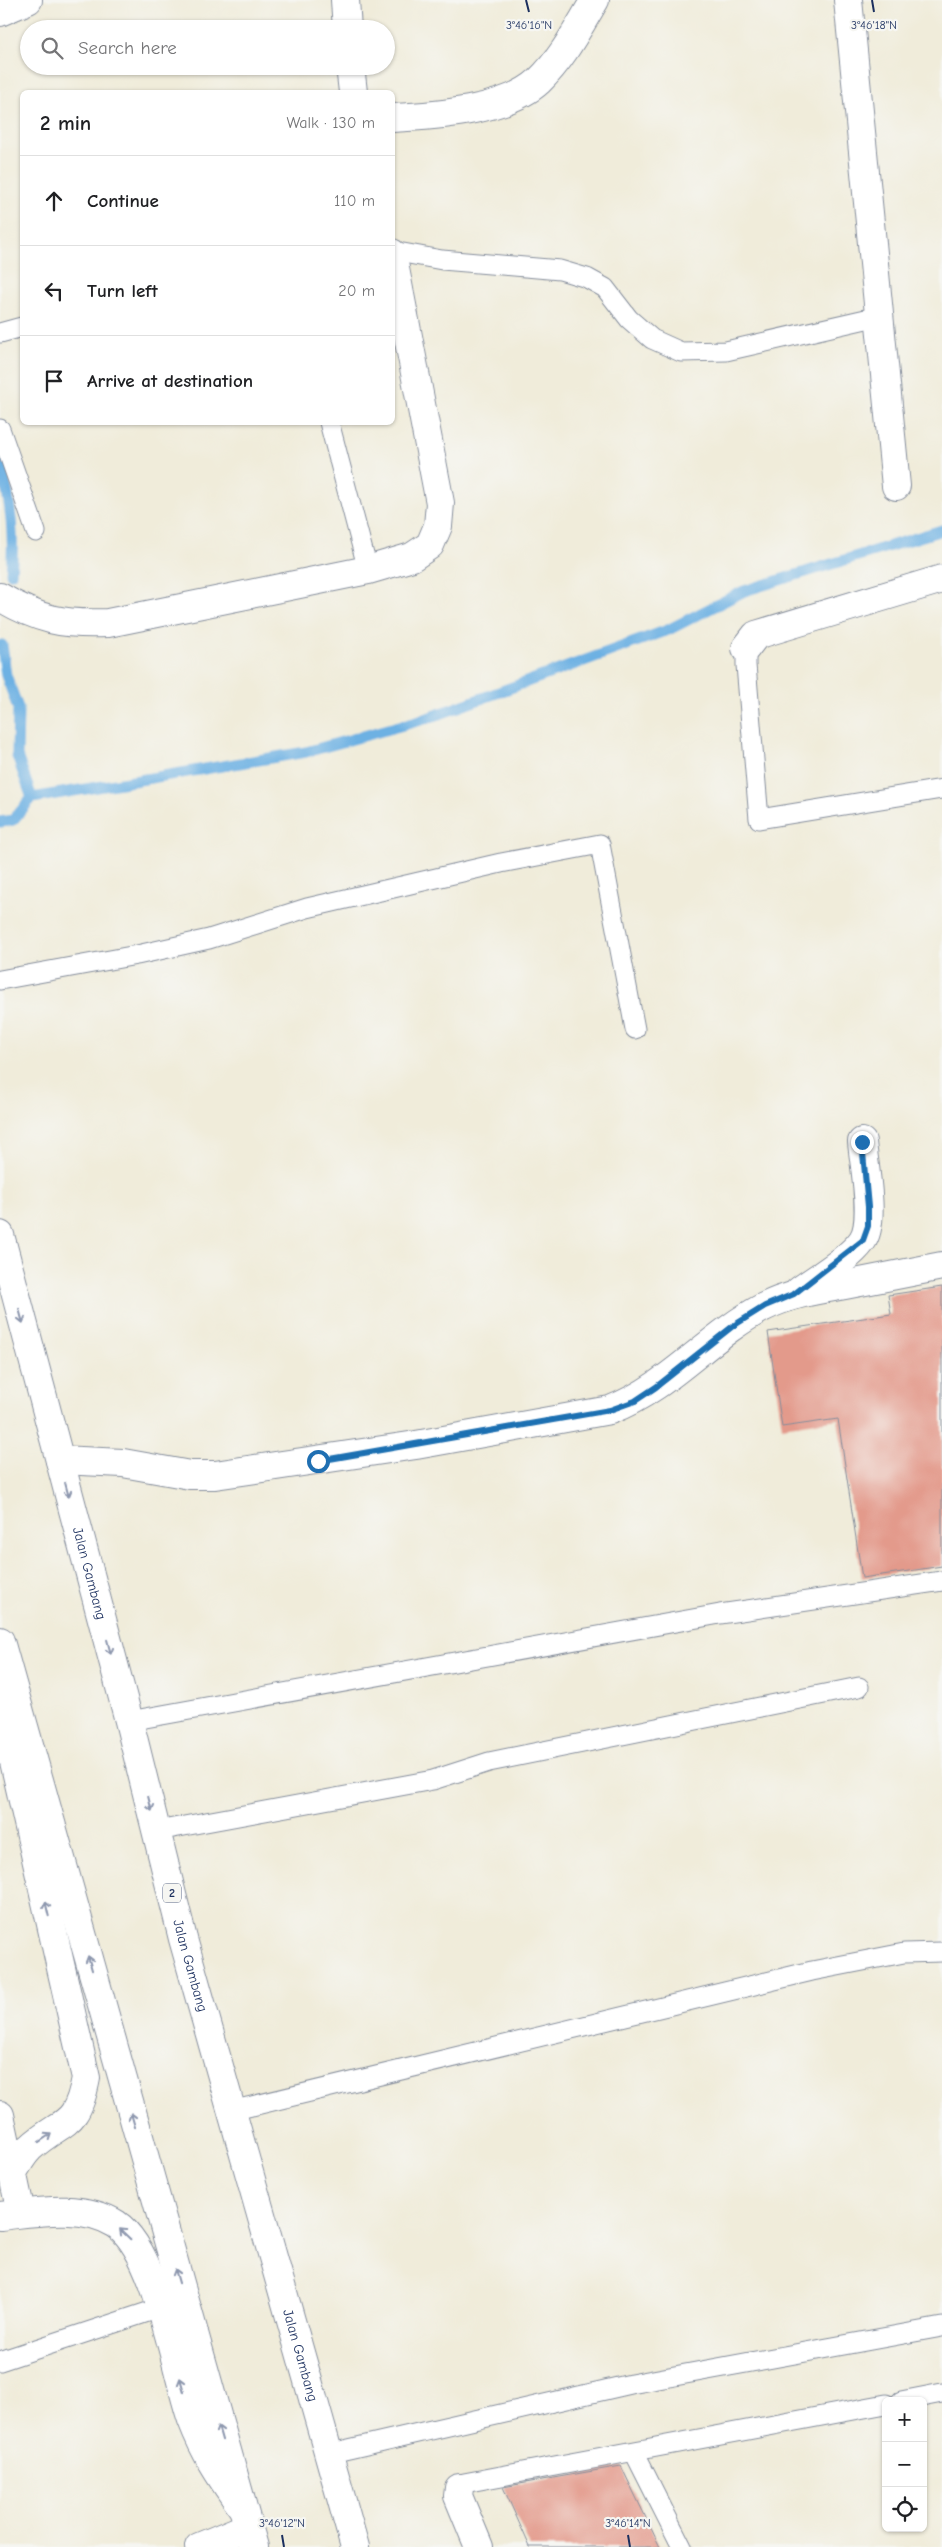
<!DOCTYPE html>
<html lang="en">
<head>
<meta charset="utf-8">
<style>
  :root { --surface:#fff; --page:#f2f2f2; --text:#202124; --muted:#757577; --line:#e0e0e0 }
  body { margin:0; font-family:"Comic Neue",sans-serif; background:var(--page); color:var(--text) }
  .controls { position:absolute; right:15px; bottom:15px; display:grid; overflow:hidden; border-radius:8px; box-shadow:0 1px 4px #0004 }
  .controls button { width:45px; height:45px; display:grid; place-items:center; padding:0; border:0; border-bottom:1px solid var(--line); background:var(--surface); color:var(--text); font:25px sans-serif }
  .stop { position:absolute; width:15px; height:15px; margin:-11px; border:4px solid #1f6fb2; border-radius:50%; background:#fff }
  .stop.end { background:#1f6fb2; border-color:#fff; box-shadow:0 1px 5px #0008 }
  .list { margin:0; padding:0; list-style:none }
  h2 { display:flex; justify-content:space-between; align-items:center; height:65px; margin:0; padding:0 20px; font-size:21px }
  h2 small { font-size:16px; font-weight:400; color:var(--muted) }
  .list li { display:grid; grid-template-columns:32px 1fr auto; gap:15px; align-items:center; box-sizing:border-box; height:90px; padding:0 20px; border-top:1px solid var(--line) }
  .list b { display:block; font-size:19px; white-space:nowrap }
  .list em { font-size:16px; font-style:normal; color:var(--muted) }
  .icon { flex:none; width:28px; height:28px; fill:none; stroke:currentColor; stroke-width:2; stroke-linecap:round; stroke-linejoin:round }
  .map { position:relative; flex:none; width:942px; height:2547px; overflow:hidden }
  .search { position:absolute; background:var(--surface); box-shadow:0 1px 4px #0004; left:20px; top:20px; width:375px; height:55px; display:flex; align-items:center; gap:12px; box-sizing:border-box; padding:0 18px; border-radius:28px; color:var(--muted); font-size:19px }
  .panel { position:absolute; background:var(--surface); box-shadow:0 1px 4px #0004; left:20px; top:90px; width:375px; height:335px; border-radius:8px }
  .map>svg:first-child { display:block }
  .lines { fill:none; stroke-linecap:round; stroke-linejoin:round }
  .stream { stroke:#6db1e3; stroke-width:11 }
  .building { fill:#e39a8b }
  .lane-casing { stroke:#868e9c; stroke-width:21 }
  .street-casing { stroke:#868e9c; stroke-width:30 }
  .highway-casing { stroke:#868e9c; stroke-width:30 }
  .lane { stroke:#fff; stroke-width:19 }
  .street { stroke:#fff; stroke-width:28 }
  .highway { stroke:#fff; stroke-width:28 }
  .oneway { stroke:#8d97ae }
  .route { stroke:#1f6fb2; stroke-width:6 }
  .ticks { fill:none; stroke:#1b2f5e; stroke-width:2 }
  .labels { text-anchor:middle; stroke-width:4.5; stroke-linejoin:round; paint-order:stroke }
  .shield { fill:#f6f6f2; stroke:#5d6b8a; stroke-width:1 }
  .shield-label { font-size:12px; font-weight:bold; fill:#1b2f5e }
  .street-label { font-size:14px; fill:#1b2f5e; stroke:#f6f6f2 }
  .ticks-label { font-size:12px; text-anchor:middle; fill:#1b2f5e; stroke:#f6f6f2; stroke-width:4.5; stroke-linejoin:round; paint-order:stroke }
</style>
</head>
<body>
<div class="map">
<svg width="942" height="2547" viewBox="0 0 942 2547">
  <rect width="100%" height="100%" fill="#f6f6f2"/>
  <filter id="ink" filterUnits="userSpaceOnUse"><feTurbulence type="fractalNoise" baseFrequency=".02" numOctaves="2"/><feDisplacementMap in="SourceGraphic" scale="10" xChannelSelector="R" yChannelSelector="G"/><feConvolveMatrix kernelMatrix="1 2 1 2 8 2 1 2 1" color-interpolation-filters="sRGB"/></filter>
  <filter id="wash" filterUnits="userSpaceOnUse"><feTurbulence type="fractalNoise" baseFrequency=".0096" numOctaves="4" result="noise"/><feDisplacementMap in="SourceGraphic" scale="20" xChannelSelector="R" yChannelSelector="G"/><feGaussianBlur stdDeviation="1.12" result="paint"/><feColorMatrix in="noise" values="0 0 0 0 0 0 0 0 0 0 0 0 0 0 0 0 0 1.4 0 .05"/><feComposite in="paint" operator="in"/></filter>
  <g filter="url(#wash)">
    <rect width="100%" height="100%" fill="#f0ecda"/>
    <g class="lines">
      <!-- stream -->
      <g class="stream">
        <path d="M0 460C10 497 15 534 11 573"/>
        <path d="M2 645 6 675 18 708 17 756 32 798"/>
        <path d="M0 822 13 820 32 798 306 752 428 718 668 630 744 591 942 530"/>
      </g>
    </g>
    <g id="blocks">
      <!-- building -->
      <g class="building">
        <path d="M942 1287V1566L862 1578 838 1419 782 1427 768 1332 891 1314 888 1295Z"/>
        <path d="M621 2466 660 2547H530L503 2487Z"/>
      </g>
    </g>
  </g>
  <g filter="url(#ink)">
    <use href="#blocks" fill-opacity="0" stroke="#868e9c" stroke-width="1"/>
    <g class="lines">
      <!-- lane casing -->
      <g class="lane-casing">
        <g id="lane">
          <path d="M392 251 442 260 560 270 587 278 605 288 629 319 652 339 681 352 726 351 879 316"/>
          <path d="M0 333 22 327"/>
          <path d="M329 422 368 570"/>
          <path d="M0 429 36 532"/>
          <path d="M746 648V665L759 819 942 789"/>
          <path d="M0 980 137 955 209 939 307 908 501 863 600 844 635 1029"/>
          <path d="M129 1721 720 1614 942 1581"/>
          <path d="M157 1831 433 1780 489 1762 859 1687"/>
          <path d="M231 2111 812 1971 904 1953 942 1952"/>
          <path d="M0 2361 160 2308"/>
          <path d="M901 2401 942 2393"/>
          <path d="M634 2452 682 2547"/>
          <path d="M327 2454 631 2384 942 2327"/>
          <path d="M459 2488 464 2483 886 2404"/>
        </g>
      </g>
      <!-- street casing -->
      <g class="street-casing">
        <g id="street">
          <path d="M345 0 347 29"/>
          <path d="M848 0 896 486"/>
          <path d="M0 12 28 0"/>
          <path d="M350 66 353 92"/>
          <path d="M392 118C434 116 507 111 539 81 563 58 578 28 595 0"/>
          <path d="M0 597C39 620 63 625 108 623L368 570 412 557 430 545 438 526 440 503 392 253"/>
          <path d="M746 648 756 635 942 579"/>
          <path d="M799 1291C818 1277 849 1259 862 1241 876 1222 864 1166 862 1142"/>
          <path d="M60 1460 123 1463 190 1475H215L416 1445 610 1410C670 1387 708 1336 764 1307 790 1294 817 1290 845 1285 877 1279 910 1272 942 1266"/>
          <path d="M0 1689 3 1713 86 2078C76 2130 63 2118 30 2148 23 2154 18 2165 12 2173"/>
          <path d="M0 2115 21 2213"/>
          <path d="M0 2216C36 2212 83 2203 116 2224 158 2252 175 2372 192 2420 205 2454 220 2476 241 2506"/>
          <path d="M459 2488 458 2496 479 2547"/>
          <path d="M199 2547 247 2527"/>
        </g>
      </g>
      <!-- highway casing -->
      <g class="highway-casing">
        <g id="highway">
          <path id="s1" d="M0 1235 129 1721 183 1939 355 2547"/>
          <path d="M0 1641 254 2547"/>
        </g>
      </g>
      <!-- lane -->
      <use href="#lane" class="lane"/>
      <!-- street -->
      <use href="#street" class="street"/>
      <!-- highway -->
      <use href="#highway" class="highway"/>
    </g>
    <!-- one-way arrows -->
    <defs><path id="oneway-shaft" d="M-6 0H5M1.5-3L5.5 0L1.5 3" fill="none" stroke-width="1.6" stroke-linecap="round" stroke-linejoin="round" transform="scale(1.25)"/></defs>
    <g class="oneway">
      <use href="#oneway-shaft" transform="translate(21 1316) rotate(75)"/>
      <use href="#oneway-shaft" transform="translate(67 1490) rotate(75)"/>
      <use href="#oneway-shaft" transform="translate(109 1647) rotate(75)"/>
      <use href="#oneway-shaft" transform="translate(150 1804) rotate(76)"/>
      <use href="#oneway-shaft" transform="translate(47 1909) rotate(-103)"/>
      <use href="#oneway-shaft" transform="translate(90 1963) rotate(-106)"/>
      <use href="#oneway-shaft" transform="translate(133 2120) rotate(-106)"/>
      <use href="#oneway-shaft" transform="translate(45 2138) rotate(-34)"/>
      <use href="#oneway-shaft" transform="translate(125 2234) rotate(-136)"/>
      <use href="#oneway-shaft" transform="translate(177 2276) rotate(-106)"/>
      <use href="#oneway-shaft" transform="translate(182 2385) rotate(-106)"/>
      <use href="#oneway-shaft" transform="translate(220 2433) rotate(-106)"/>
    </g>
  </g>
  <g class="lines" filter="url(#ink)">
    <!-- route -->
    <path class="route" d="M318 1461 610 1410 635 1401 656 1387 733 1326 765 1306 794 1294 863 1240 868 1226V1207L862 1142"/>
  </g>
  <!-- ticks -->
  <path class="ticks" d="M526 0 529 12M872 0 874 12M282 2535 284 2547M628 2535 630 2547"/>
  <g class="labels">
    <!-- shield labels -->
    <rect class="shield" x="163" y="1883.5" width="18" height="19" rx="4"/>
    <g class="shield-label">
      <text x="172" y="1897">2</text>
    </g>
    <!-- street labels -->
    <g class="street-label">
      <text dy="5" stroke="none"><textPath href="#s1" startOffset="350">Jalan Gambang</textPath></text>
      <text dy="5" stroke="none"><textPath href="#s1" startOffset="755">Jalan Gambang</textPath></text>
      <text dy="5" stroke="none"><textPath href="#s1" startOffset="1160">Jalan Gambang</textPath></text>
    </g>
  </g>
  <g class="ticks-label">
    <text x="529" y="29">3°46'16"N</text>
    <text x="874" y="29">3°46'18"N</text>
    <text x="282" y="2527">3°46'12"N</text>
    <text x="628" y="2527">3°46'14"N</text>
  </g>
</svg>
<div class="controls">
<button>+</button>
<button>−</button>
<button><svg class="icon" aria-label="locate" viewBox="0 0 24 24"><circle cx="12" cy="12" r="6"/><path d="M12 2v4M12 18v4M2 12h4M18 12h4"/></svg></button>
</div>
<div class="stop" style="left:318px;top:1461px"></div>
<div class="stop end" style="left:862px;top:1142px"></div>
<div class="search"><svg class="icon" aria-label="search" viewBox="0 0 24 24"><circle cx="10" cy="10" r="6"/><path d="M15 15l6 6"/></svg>Search here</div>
<section class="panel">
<h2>2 min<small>Walk · 130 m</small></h2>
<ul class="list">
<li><svg class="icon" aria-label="ahead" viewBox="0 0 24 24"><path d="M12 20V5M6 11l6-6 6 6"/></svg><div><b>Continue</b></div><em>110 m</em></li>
<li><svg class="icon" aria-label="left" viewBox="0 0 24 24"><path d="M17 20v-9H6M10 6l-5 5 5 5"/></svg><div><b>Turn left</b></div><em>20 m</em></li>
<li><svg class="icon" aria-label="arrive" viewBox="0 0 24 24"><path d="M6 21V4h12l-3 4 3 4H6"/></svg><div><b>Arrive at destination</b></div></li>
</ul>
</section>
</div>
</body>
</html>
